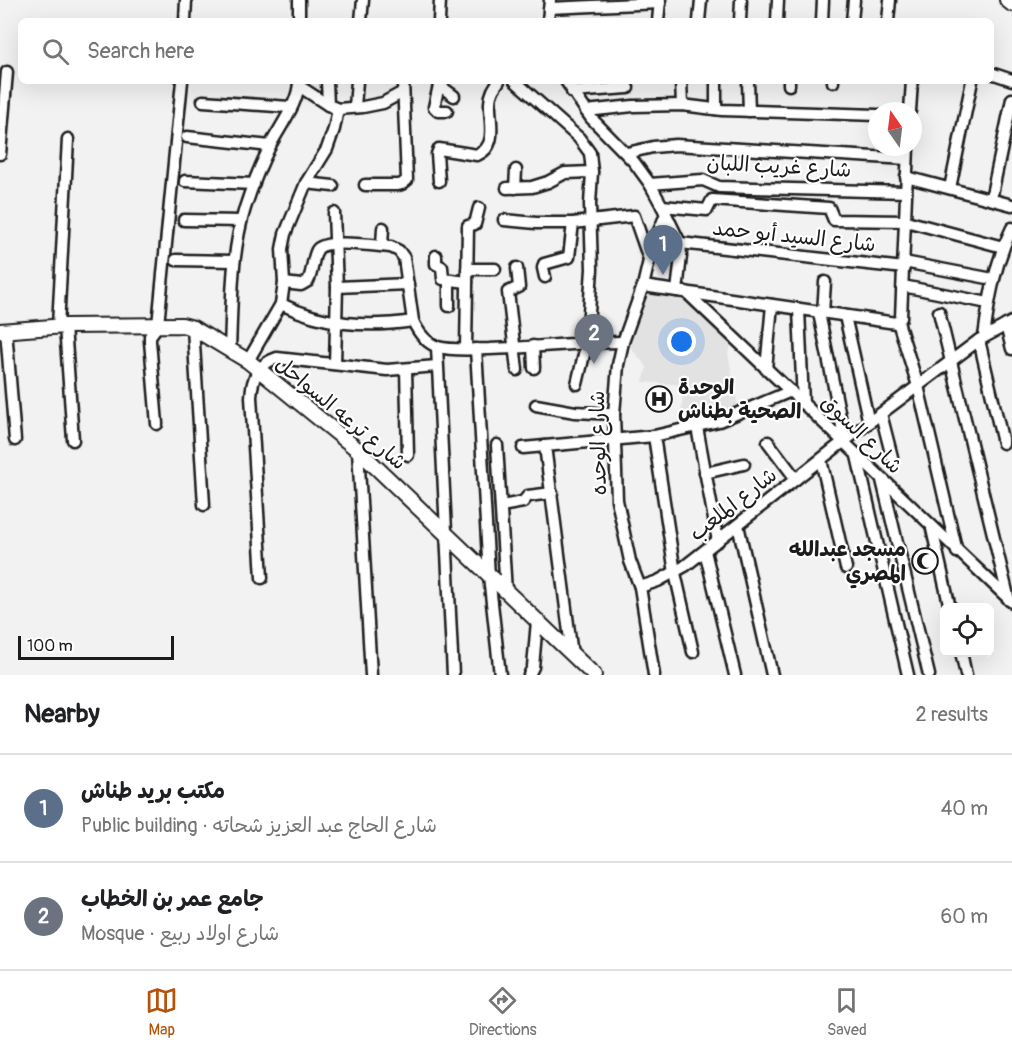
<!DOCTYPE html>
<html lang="en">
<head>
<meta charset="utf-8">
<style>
  :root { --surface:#fff; --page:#f6f6f6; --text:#202124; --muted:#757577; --line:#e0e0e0; --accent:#b45309 }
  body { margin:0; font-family:Pangolin,"Playpen Sans Arabic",sans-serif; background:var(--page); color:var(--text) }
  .controls { position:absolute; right:18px; bottom:18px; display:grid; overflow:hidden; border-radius:9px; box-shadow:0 6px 24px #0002 }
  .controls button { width:54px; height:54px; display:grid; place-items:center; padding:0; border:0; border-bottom:2px solid var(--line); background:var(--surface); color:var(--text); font:30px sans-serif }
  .compass { position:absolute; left:868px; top:102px; width:54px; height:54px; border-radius:50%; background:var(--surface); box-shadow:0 6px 24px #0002; rotate:346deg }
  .scale { position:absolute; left:18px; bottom:15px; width:156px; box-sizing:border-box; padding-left:6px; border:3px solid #1c1c1c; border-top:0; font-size:16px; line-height:21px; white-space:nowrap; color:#1c1c1c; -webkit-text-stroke:4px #fff; paint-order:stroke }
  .you { position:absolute; left:682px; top:342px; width:21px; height:21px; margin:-15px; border:4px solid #fff; border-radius:50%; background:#1a73e8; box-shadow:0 0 0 9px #1a73e833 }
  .badge { display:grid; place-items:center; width:39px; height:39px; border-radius:50%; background:var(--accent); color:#fff; font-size:20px; font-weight:700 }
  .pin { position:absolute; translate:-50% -50px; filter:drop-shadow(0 2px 3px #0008) }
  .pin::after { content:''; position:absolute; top:32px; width:21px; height:18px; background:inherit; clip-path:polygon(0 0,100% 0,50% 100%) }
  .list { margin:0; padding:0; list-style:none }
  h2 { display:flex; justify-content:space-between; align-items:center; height:78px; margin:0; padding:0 24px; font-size:26px }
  h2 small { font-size:20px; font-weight:400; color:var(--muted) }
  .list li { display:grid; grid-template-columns:39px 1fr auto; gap:18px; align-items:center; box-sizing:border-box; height:108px; padding:0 24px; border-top:2px solid var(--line) }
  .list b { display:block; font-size:22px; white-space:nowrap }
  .list p { margin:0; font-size:20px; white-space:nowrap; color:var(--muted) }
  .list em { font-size:20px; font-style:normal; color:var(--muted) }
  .icon { flex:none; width:33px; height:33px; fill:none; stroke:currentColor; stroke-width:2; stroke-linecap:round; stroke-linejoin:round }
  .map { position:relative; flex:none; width:1012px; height:675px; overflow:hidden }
  .search { position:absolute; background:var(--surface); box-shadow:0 6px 24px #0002; left:18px; right:18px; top:18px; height:66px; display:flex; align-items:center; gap:15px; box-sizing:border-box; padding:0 21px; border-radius:9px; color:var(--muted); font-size:22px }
  .sheet { height:294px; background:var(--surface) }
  nav { display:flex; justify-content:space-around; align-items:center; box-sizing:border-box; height:84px; border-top:2px solid var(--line); background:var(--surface); font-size:16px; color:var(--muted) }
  nav a { display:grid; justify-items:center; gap:3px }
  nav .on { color:var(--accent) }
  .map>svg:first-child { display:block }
  .built { fill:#e2e2e2 }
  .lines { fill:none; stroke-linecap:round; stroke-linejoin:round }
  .minor-casing { stroke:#1c1c1c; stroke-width:15 }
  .major-casing { stroke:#1c1c1c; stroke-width:18 }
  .minor { stroke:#fff; stroke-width:10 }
  .major { stroke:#fff; stroke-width:14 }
  .labels { text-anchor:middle; stroke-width:4.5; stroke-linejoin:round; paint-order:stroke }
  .street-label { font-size:21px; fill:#1c1c1c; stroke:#fff }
  .poi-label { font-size:21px; font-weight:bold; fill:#1c1c1c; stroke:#fff; text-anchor:start }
</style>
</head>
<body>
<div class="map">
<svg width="1012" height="675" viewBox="0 0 1012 675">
  <rect width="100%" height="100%" fill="#f2f2f2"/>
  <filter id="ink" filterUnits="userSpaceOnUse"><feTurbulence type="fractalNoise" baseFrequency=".0167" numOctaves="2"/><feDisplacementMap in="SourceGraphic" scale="12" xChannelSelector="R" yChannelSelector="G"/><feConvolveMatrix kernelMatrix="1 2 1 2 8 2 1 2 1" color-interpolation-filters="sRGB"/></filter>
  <g filter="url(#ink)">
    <!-- built -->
    <path class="built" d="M646 291 683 295 733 342 728 353 739 412 680 427 684 385 643 382 647 367 625 341Z"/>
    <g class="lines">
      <!-- minor casing -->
      <g class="minor-casing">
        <g id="minor">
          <path d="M549 8 660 3"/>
          <path d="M185 21 186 0"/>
          <path d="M299 21V0"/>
          <path d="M361 21 363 0"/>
          <path d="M439 21 440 0"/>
          <path d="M548 21 550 0"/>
          <path d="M658 21 660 0"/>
          <path d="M699 21 701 0"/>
          <path d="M740 21 741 0"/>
          <path d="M777 21 778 0"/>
          <path d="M822 21 823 0"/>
          <path d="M852 21 854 0"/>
          <path d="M888 21 890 0"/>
          <path d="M991 73 1012 80"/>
          <path d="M327 81 328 105"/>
          <path d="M440 81 434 107 438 111H447"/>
          <path d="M515 81 579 138 590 153 592 172 590 204 592 269 587 342 577 384"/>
          <path d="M566 81 591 118 634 162 650 184 662 206 680 243 681 256 677 291"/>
          <path d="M681 81 682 105"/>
          <path d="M748 81 749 111"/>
          <path d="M833 82V81"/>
          <path d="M439 85 454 96"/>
          <path d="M789 85V81"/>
          <path d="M299 86 328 105 338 109 363 107 383 103 403 92"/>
          <path d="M572 92 628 88"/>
          <path d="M203 101 290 107"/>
          <path d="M355 107 357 81"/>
          <path d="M716 109V81"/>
          <path d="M586 111 633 106 682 105 722 110 877 115"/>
          <path d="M910 111 912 81"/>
          <path d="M187 137 270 146"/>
          <path d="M627 153 653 147 676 145 907 159"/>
          <path d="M0 154 7 72"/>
          <path d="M906 177 1012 205"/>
          <path d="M185 181 254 184"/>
          <path d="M439 181 437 154 439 149 477 155C499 146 489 120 490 103 490 94 494 88 499 81"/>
          <path d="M306 183 333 186"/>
          <path d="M650 184 703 180 719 187 906 192"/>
          <path d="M365 185H398L402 184 407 180 403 81"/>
          <path d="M507 188 532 187 548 182 565 173 592 172"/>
          <path d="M515 188 516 170"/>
          <path d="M950 188 972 81"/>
          <path d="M991 199 1012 99"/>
          <path d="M662 206 707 210 712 200 829 208 834 220 906 221 1003 247"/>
          <path d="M334 213 337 287 335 364"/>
          <path d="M184 220 241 221"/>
          <path d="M504 220 536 223H573L634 216 649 259"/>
          <path d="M680 243 904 268"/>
          <path d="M382 246 383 228"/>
          <path d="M436 256V264L442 267 443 279 467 282"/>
          <path d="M176 260 234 261"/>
          <path d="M904 262 993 279"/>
          <path d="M467 269H495"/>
          <path d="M545 277 543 268 544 264 569 257 573 223"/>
          <path d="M284 283 301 285 308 281C313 272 312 259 317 250 323 238 378 246 391 247L399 251 404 258 413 321C418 332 426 343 438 347 453 351 473 349 489 349 533 348 578 342 623 342"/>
          <path d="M643 286 896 323 901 318 908 147"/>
          <path d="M903 286 988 303"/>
          <path d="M337 287 408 284"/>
          <path d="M686 292 1012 602"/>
          <path d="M281 304C324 325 366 328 413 321"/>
          <path d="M449 306V280"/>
          <path d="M799 309 803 404"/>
          <path d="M939 312 1009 600"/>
          <path d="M819 313 845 441"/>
          <path d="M823 313 825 282"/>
          <path d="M845 316 869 423"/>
          <path d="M898 322 918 386 957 552"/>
          <path d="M1006 325 1012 349"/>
          <path d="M58 326 68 139"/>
          <path d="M65 326 73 440"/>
          <path d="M193 328 204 505"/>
          <path d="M6 330 15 440"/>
          <path d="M984 337C989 298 995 263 1012 228"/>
          <path d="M979 340 1003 443"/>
          <path d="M533 346 534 368"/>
          <path d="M437 347 453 675"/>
          <path d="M230 349C232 302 231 253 245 208 252 186 261 164 271 144 281 125 299 102 299 81"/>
          <path d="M466 349 468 226 475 224 479 208"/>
          <path d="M476 349 489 576 500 675"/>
          <path d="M248 361 281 304 284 283 282 249 285 234 306 183 327 149 334 129 338 109"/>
          <path d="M406 369 408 455"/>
          <path d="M766 369 772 305"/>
          <path d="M517 370 508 292 519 287 517 268"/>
          <path d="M536 405 575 412 614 414"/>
          <path d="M881 414 892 457"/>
          <path d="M157 424 150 341V336L158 325 182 81"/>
          <path d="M697 427 718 541"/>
          <path d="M654 436 675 573 693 652"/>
          <path d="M768 442 796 479"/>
          <path d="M497 445 506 592"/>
          <path d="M545 446 572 655"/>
          <path d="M523 448 654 436 719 421 791 391"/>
          <path d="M358 450 371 675"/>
          <path d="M857 456 908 675"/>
          <path d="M821 460 846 568"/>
          <path d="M705 473 744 464"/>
          <path d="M882 480 929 675"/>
          <path d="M501 506 523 502 528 496 552 493"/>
          <path d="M738 525 772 675"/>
          <path d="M932 529 950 608"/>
          <path d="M705 551 735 675"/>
          <path d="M262 578 251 397C252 378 258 364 277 358L387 370 437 366"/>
          <path d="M640 587 658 581 685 566 843 442 979 340 1012 322"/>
          <path d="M961 652 966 675"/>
          <path d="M529 675 533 667 537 621"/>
          <path d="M654 675 640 587 630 561 617 500 614 414 618 365 623 342 643 286 652 248 666 214"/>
        </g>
      </g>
      <!-- major casing -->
      <g class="major-casing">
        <g id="major">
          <path d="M1007 0 1012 4"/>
          <path d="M0 331 65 326 182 325 193 328 248 361 358 450 594 675"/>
        </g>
      </g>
      <!-- minor -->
      <use href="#minor" class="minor"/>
      <!-- major -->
      <use href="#major" class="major"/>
    </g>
  </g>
  <!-- icons -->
  <defs>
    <g id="hospital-ring" transform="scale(1.35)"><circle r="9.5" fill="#fff" stroke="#1c1c1c" stroke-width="1.5"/><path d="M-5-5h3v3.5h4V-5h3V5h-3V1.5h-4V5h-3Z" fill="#1c1c1c"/></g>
    <g id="mosque-ring" transform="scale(1.35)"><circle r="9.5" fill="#fff" stroke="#1c1c1c" stroke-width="1.5"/><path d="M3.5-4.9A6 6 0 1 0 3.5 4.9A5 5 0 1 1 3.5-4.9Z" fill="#1c1c1c"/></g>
  </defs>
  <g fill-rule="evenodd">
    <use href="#hospital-ring" x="659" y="399"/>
    <use href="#mosque-ring" x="925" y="561"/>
  </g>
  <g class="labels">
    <!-- street labels -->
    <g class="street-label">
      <text transform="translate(779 166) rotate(3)" y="7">شارع غريب اللبان</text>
      <text transform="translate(794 236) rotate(6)" y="7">شارع السيد أبو حمد</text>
      <text transform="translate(341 413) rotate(40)" y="7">شارع ترعه السواحل</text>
      <text transform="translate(862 434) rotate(44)" y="7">شارع السوق</text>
      <text transform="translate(598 443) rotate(-91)" y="7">شارع الوحده</text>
      <text transform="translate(733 504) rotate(-38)" y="7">شارع الملعب</text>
    </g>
    <!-- poi labels -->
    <g class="poi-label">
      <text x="678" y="394">الوحدة<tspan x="678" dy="24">الصحية بطناش</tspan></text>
      <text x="906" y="556" text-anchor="end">مسجد عبدالله<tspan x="906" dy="24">المصري</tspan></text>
    </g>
  </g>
</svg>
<div class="controls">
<button><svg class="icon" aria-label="locate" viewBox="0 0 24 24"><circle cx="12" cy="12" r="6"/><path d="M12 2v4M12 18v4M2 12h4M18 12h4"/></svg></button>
</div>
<svg class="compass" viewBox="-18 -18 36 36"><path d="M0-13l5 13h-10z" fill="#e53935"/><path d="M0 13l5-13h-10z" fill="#757577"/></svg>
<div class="scale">100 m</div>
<div class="you"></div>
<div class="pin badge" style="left:663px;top:275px;background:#5c6f8a">1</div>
<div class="pin badge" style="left:594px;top:364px;background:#6b7280">2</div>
<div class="search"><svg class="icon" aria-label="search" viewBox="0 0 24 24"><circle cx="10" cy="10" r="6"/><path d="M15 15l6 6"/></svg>Search here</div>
</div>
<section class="sheet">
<h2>Nearby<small>2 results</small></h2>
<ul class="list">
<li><span class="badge" style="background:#5c6f8a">1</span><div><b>مكتب بريد طناش</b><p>Public building · شارع الحاج عبد العزيز شحاته</p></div><em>40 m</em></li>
<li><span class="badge" style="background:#6b7280">2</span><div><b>جامع عمر بن الخطاب</b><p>Mosque · شارع اولاد ربيع</p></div><em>60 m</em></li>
</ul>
</section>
<nav>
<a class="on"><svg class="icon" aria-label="map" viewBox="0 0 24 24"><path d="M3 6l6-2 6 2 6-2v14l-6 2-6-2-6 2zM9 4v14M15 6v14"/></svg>Map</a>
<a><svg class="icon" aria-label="directions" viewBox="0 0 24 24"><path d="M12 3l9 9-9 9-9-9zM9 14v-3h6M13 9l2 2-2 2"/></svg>Directions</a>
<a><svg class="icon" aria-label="saved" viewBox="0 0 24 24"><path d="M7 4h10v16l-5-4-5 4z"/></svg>Saved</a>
</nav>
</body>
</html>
